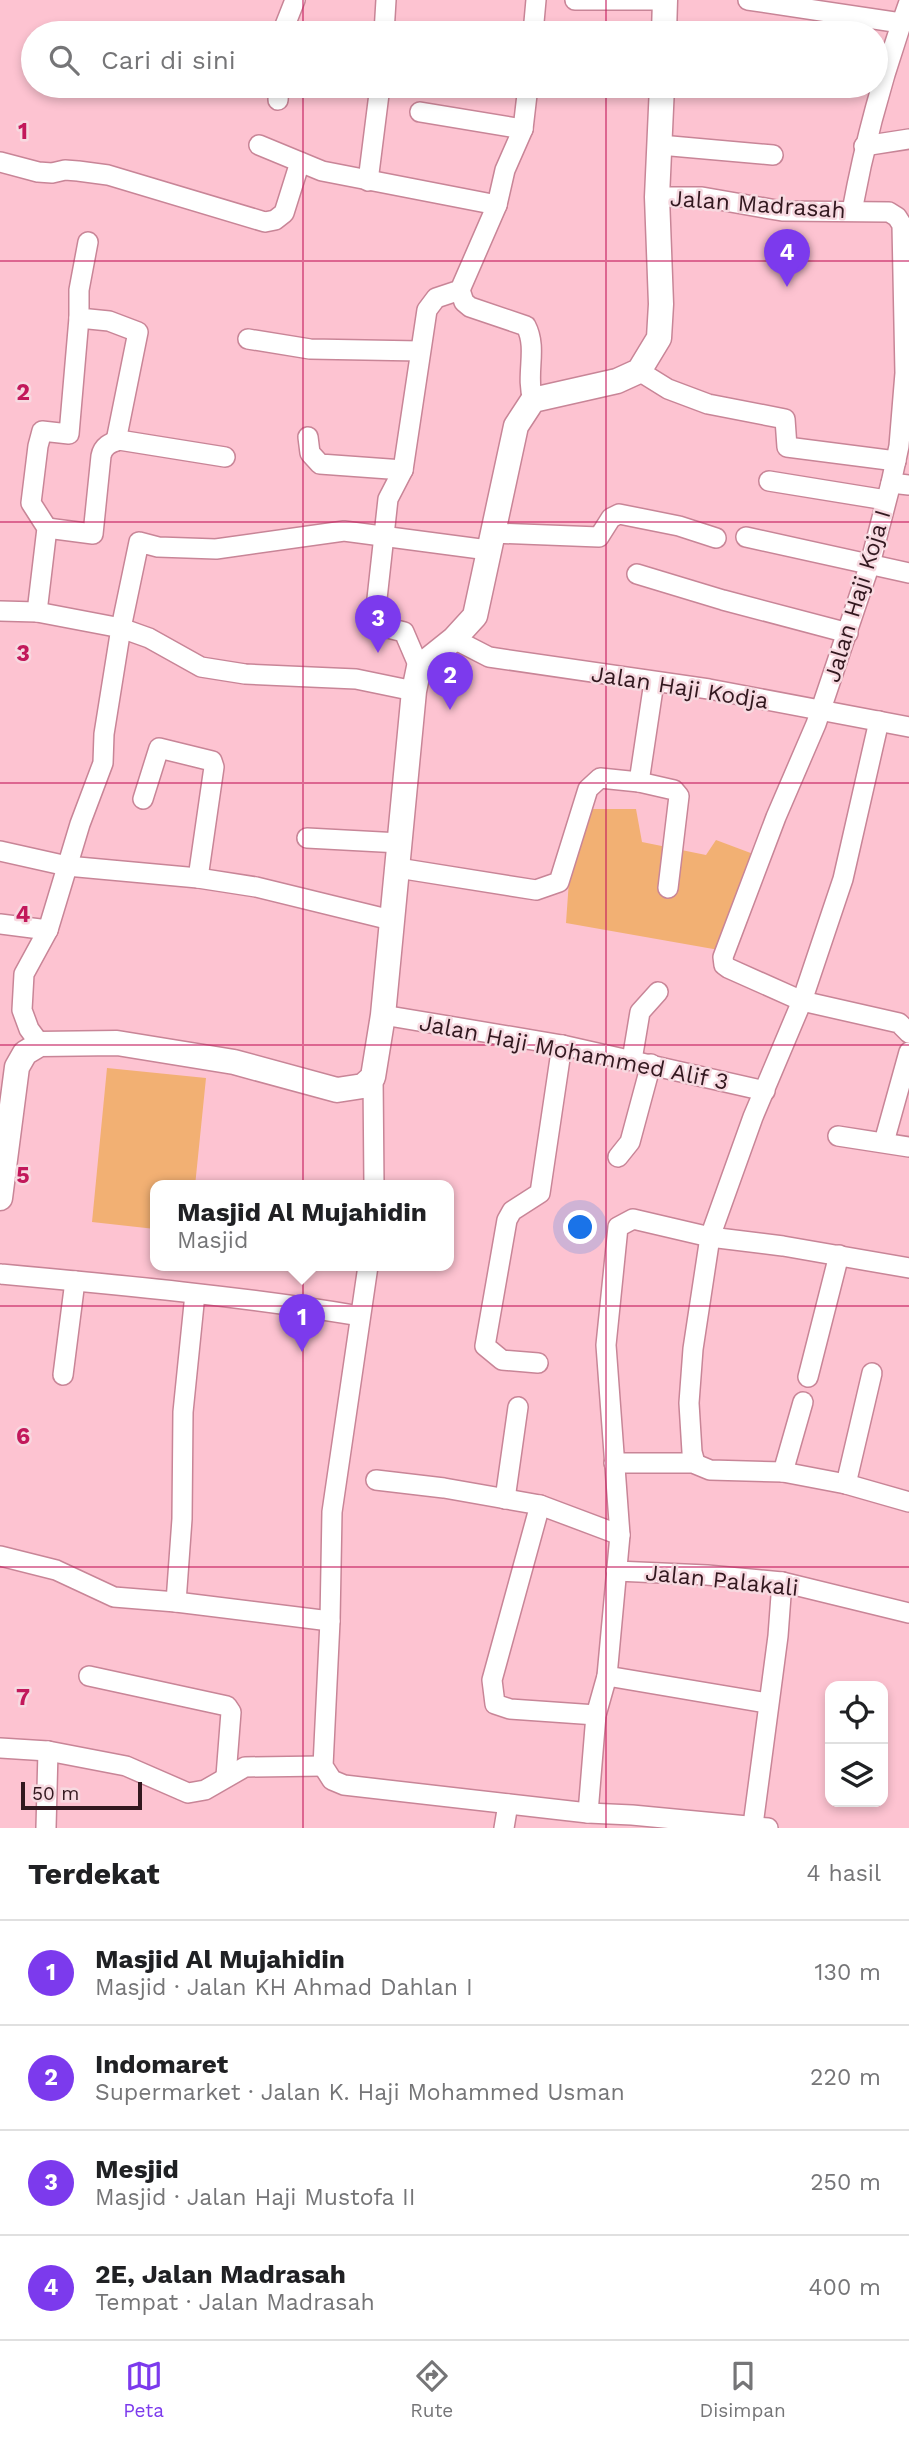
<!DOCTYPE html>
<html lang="id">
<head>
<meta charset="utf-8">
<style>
  :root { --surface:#fff; --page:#f2f2f2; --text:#202124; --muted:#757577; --line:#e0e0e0; --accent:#7c3aed }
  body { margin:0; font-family:"Work Sans",sans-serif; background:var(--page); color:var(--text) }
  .controls { position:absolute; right:21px; bottom:21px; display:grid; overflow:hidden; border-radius:14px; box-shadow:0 4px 10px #0003 }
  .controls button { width:63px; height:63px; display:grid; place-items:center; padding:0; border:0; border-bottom:2px solid var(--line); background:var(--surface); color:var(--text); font:35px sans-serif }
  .scale { position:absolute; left:21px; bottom:18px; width:121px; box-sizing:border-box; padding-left:7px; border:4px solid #32181f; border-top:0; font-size:19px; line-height:24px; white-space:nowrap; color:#32181f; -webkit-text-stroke:5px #f7d9e0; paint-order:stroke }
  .you { position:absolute; left:581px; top:1228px; width:24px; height:24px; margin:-18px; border:5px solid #fff; border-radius:50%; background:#1a73e8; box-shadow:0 0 0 10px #1a73e833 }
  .badge { display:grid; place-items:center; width:46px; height:46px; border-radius:50%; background:var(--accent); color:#fff; font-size:23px; font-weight:700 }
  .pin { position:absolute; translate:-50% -58px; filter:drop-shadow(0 2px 4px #0008) }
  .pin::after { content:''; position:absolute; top:37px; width:24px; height:21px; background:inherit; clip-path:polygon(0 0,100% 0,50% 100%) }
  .popup { position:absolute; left:150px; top:1180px; width:304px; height:91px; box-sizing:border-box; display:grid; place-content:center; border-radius:14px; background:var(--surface); filter:drop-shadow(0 2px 5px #0005); font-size:23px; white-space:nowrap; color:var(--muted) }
  .popup b { font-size:26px; color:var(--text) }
  .popup::after { content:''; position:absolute; left:50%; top:100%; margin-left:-14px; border:14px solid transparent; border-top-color:var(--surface) }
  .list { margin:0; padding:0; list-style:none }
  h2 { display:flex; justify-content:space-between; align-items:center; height:91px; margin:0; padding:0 28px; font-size:30px }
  h2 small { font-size:23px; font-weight:400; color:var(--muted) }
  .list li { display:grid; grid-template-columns:46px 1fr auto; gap:21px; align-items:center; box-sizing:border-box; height:105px; padding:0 28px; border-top:2px solid var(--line) }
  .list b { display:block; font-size:26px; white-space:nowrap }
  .list p { margin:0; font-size:23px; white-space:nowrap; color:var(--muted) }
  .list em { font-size:23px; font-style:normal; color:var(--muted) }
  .icon { flex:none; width:38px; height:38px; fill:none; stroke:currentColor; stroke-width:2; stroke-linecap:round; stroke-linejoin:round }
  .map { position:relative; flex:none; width:909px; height:1828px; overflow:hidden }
  .search { position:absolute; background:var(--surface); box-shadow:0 4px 10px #0003; left:21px; right:21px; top:21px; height:77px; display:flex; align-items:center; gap:18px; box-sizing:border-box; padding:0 24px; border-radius:38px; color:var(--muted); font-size:26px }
  .sheet { height:511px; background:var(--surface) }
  nav { display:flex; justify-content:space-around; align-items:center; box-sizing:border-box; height:98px; border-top:2px solid var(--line); background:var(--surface); font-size:19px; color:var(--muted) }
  nav a { display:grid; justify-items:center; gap:4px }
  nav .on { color:var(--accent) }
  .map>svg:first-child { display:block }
  .green { fill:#f2b073 }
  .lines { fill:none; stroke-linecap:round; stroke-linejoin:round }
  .minor-casing { stroke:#c88597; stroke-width:22 }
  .tertiary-casing { stroke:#c88597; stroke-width:27 }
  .minor { stroke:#fff; stroke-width:19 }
  .tertiary { stroke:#fff; stroke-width:24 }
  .grid { fill:none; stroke:#c2185b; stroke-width:2; stroke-opacity:0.55 }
  .labels { text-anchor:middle; stroke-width:5; stroke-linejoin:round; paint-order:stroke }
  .street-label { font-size:23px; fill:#32181f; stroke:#f7d9e0 }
  .grid-label { font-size:23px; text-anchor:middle; font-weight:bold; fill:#c2185b; stroke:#f7d9e0; stroke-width:5; stroke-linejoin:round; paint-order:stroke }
</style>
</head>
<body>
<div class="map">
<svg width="909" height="1828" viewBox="0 0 909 1828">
  <rect width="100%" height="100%" fill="#fdc3d1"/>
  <!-- green -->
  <g class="green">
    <path d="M574 809H636L642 842 706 855 716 840 756 855 719 950 566 923Z"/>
    <path d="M107 1068 206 1078 195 1186H155V1229L92 1222Z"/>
  </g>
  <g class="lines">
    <!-- minor casing -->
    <g class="minor-casing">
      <g id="minor">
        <path d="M575 0H665"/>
        <path d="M748 0 901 23"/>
        <path d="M282 33 295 0"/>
        <path d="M384 33 386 0"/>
        <path d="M533 33 536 0"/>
        <path d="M278 100 279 86"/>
        <path d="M420 112 523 129"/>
        <path d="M259 145 322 171 497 205"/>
        <path d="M660 145 773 155"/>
        <path d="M864 146 909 139"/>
        <path d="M0 162 38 172 52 173 65 170 78 171 108 175 265 222 275 220 284 213 300 162"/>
        <path d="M368 181 380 86"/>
        <path d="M657 197H702L782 211 889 212 897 217 902 225 905 373 899 446 891 483 870 564 816 724 776 817 723 957 724 965 728 968 802 1001 899 1023 909 1033"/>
        <path d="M852 211C865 140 884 71 909 2"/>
        <path d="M88 242 79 290V318L109 321 138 332 116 441"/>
        <path d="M460 290 464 302 470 307 526 326C538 349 525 375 533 400"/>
        <path d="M248 339 310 349 420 351"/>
        <path d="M639 371 668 389 708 404 785 419 787 447 896 461"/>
        <path d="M308 437 310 453 320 464 403 470"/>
        <path d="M769 481 886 500"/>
        <path d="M891 483 909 485"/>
        <path d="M47 528 93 534 101 456C103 446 110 443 119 440L225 457"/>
        <path d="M492 533 599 537 611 518 619 514 679 526 716 538"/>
        <path d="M746 537 909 573"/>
        <path d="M637 574 723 600 848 633"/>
        <path d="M0 611 37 612 121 628 149 638 201 667 245 674 356 679 414 691"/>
        <path d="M37 612 47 528 31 503 38 446 42 431 69 434 79 318"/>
        <path d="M454 639 489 657 709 689 909 727"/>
        <path d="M419 667 404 632 384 627 375 617 388 499 403 470 427 310 436 298 460 290 497 205 505 170 523 129 528 86"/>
        <path d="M639 782 654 682"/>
        <path d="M143 799 159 748 212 761 214 767 198 878"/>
        <path d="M307 838 400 843"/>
        <path d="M0 851 67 866 198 878 256 887 391 920"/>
        <path d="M398 868 536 890 559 882 588 789 600 778 639 782 674 790 679 796 668 888"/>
        <path d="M0 924 48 930"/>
        <path d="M383 1015 562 1045 765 1091"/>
        <path d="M40 1044 29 1029 22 1010 24 974 48 930 80 824 103 763 104 734 121 628 139 542 158 547 216 549 344 531 488 550"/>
        <path d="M632 1060 640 1012 658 992"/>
        <path d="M373 1077 374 1186"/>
        <path d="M838 1136 909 1147"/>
        <path d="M884 1142 909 1052"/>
        <path d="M618 1157 630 1142 651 1064"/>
        <path d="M368 1266 332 1512 330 1621 323 1766 332 1780 344 1785 588 1813 632 1815 768 1828"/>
        <path d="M0 1274C120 1285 241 1296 360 1316"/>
        <path d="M538 1363 502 1360 485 1346 507 1220 512 1211 540 1193 562 1045"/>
        <path d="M63 1375 75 1281"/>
        <path d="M808 1377 839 1255"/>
        <path d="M614 1463H693L710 1470 783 1472 846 1484 909 1502"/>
        <path d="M695 1463 692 1452 689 1403 693 1349 710 1237 753 1117 802 1001 843 879 879 721"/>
        <path d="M783 1472 803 1402"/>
        <path d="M376 1480 444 1488 540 1505 620 1535"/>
        <path d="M846 1484 872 1373"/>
        <path d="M505 1499 518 1407"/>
        <path d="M540 1505 492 1680 495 1704 510 1709 596 1715"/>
        <path d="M0 1556 56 1570 114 1597 176 1602 330 1621"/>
        <path d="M616 1571 707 1575 782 1582 909 1613"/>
        <path d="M176 1602 182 1519 183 1412 195 1294"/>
        <path d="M89 1676 227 1706 231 1712 226 1776"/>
        <path d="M607 1676 767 1703"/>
        <path d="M0 1748 48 1751 126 1766 188 1793 205 1790 245 1767 323 1766"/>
        <path d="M588 1813 596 1715 607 1676 620 1535 606 1345 618 1227 633 1219 710 1237 783 1246 909 1268"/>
        <path d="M753 1825 778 1636 782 1582"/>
        <path d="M46 1828 48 1751"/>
        <path d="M504 1828 508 1804"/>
      </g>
    </g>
    <!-- tertiary casing -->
    <g class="tertiary-casing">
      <g id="tertiary">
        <path d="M664 33 665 0"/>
        <path d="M0 1198 17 1067 25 1053 40 1044 117 1043 234 1062 337 1090 363 1086 373 1077 383 1015 414 691 419 667 454 639 475 616 516 426 533 400 617 381 639 371 659 338 661 304 657 197 662 86"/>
      </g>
    </g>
    <!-- minor -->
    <use href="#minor" class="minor"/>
    <!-- tertiary -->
    <use href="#tertiary" class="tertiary"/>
  </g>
  <!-- grid -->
  <path class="grid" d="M303 0V33M606 0V33M303 86V1828M606 86V1828M0 261H909M0 522H909M0 783H909M0 1045H909M0 1306H909M0 1567H909"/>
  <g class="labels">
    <!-- street labels -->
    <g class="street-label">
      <text transform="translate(758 204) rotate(4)" y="8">Jalan Madrasah</text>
      <text transform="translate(857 596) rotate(-73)" y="8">Jalan Haji Koja I</text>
      <text transform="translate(680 687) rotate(9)" y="8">Jalan Haji Kodja</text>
      <text transform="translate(574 1052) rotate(11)" y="8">Jalan Haji Mohammed Alif 3</text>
      <text transform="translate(722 1580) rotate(6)" y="8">Jalan Palakali</text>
    </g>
  </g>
  <g class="grid-label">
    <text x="23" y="139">1</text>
    <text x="23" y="400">2</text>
    <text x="23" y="661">3</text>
    <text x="23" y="922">4</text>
    <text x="23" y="1183">5</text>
    <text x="23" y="1444">6</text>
    <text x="23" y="1705">7</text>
  </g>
</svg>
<div class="controls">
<button><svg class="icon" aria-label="locate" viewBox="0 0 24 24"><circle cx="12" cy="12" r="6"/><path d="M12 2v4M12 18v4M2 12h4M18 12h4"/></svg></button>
<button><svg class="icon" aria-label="layers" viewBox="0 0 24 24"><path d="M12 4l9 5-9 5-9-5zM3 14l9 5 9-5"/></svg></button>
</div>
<div class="scale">50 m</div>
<div class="you"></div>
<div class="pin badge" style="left:302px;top:1352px">1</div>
<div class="popup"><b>Masjid Al Mujahidin</b>Masjid</div>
<div class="pin badge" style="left:450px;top:710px">2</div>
<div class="pin badge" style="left:378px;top:653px">3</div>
<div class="pin badge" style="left:787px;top:287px">4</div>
<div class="search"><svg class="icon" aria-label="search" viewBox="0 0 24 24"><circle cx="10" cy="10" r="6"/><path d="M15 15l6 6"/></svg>Cari di sini</div>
</div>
<section class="sheet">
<h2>Terdekat<small>4 hasil</small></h2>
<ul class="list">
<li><span class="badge">1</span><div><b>Masjid Al Mujahidin</b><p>Masjid · Jalan KH Ahmad Dahlan I</p></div><em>130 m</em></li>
<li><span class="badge">2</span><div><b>Indomaret</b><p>Supermarket · Jalan K. Haji Mohammed Usman</p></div><em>220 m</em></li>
<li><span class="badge">3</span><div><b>Mesjid</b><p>Masjid · Jalan Haji Mustofa II</p></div><em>250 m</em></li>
<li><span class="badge">4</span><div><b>2E, Jalan Madrasah</b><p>Tempat · Jalan Madrasah</p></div><em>400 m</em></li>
</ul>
</section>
<nav>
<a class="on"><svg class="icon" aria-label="map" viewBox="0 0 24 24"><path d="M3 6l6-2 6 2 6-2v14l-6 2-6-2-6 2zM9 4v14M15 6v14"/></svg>Peta</a>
<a><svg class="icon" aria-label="directions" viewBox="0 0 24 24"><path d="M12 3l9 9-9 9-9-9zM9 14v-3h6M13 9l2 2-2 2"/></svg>Rute</a>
<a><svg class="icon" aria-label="saved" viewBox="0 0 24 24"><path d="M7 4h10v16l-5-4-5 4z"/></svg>Disimpan</a>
</nav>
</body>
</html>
